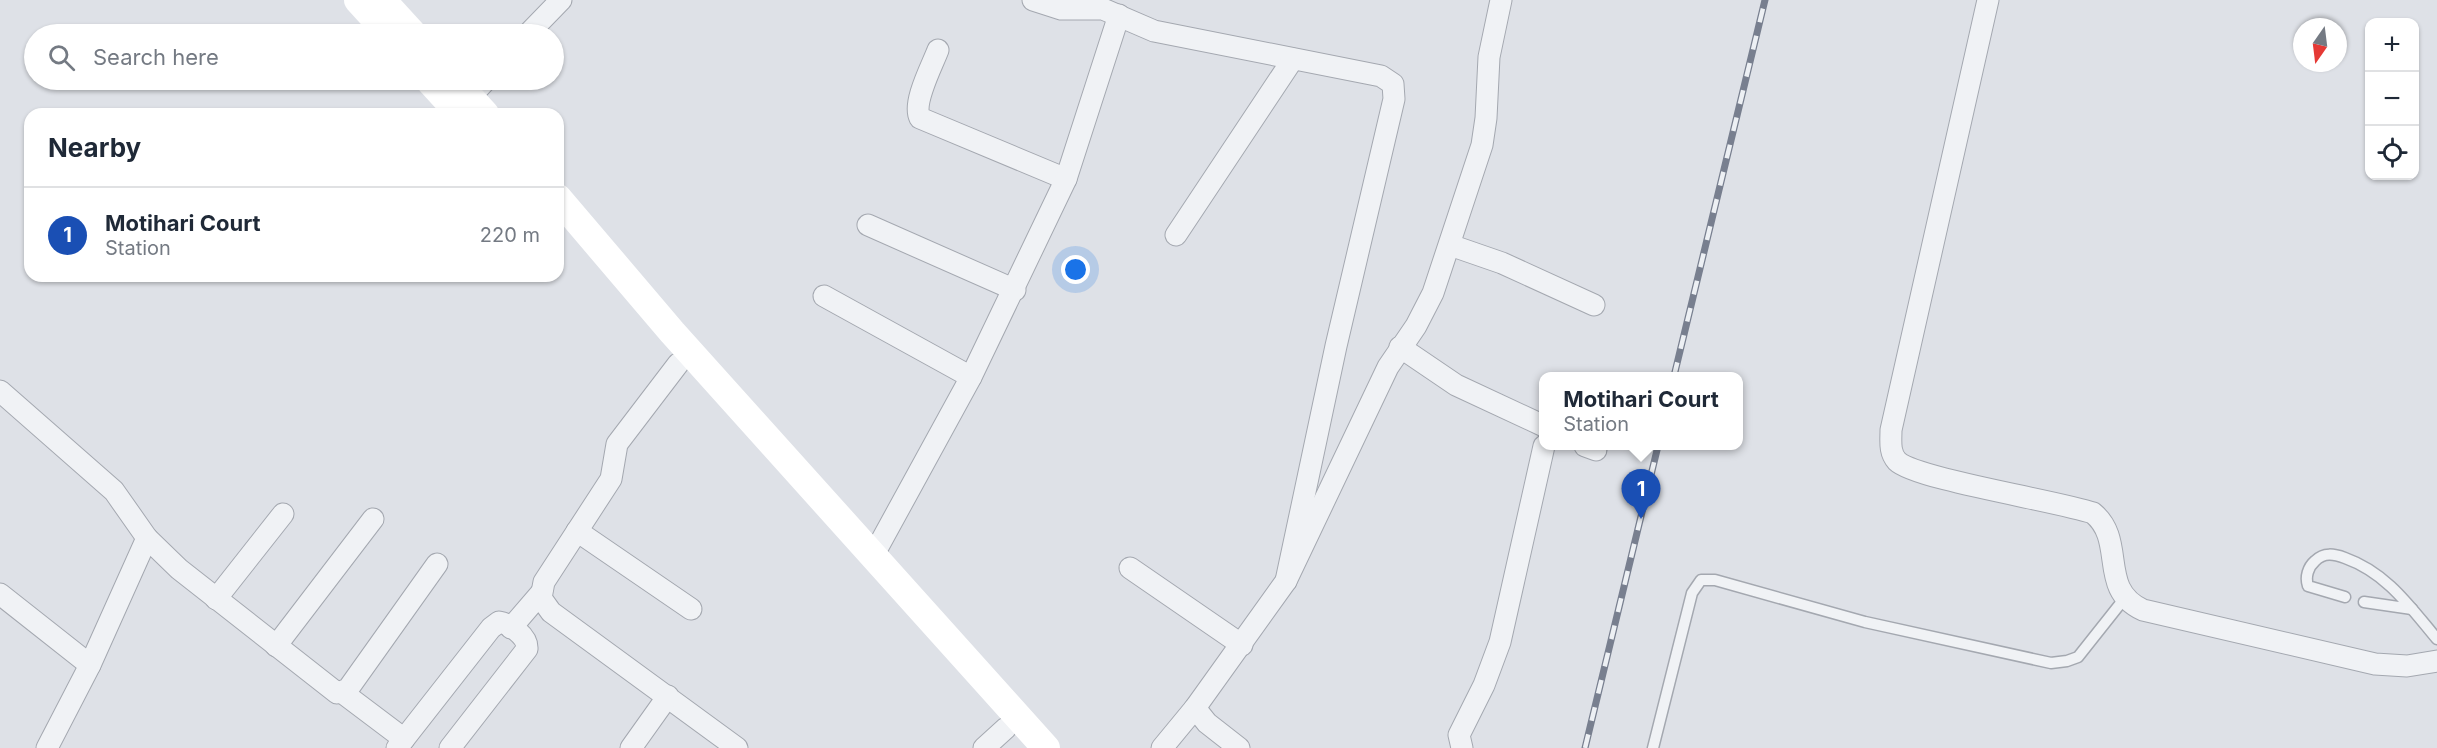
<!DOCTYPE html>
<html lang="en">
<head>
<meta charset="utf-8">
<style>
  :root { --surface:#fff; --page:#f6f6f7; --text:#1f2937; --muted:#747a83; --line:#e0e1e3; --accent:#d93025 }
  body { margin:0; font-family:Inter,sans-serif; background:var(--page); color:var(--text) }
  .controls { position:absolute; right:18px; top:18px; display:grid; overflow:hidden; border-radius:12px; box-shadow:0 2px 4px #0004 }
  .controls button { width:54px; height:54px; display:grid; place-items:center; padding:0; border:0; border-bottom:2px solid var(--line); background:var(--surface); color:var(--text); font:30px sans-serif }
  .compass { position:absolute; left:2293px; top:18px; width:54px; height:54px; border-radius:50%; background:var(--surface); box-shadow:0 2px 4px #0004; rotate:194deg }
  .you { position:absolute; left:1076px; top:270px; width:21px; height:21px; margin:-15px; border:4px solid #fff; border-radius:50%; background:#1a73e8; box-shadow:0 0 0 9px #1a73e833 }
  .badge { display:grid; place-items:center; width:39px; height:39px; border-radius:50%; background:var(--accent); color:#fff; font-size:20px; font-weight:700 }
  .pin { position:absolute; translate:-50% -50px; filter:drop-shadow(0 2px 3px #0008) }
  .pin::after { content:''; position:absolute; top:32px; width:21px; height:18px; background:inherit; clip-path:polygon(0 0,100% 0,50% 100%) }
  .popup { position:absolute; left:1539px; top:372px; width:204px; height:78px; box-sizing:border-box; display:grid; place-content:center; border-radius:12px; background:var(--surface); filter:drop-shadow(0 2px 4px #0005); font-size:20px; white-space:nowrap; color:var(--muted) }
  .popup b { font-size:22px; color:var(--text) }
  .popup::after { content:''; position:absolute; left:50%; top:100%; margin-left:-12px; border:12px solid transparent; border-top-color:var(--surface) }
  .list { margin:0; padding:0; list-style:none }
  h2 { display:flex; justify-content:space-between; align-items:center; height:78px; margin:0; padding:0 24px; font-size:26px }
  h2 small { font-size:20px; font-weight:400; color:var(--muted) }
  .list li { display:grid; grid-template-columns:39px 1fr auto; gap:18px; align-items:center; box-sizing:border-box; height:96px; padding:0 24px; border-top:2px solid var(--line) }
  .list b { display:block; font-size:22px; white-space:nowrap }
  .list p { margin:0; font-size:20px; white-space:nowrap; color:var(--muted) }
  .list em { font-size:20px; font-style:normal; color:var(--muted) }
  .icon { flex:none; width:33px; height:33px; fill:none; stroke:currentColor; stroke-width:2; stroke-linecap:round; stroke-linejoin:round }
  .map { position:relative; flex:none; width:2437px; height:748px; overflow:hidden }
  .search { position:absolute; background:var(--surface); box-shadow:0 2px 4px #0004; left:24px; top:24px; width:540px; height:66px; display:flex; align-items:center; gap:15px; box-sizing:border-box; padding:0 21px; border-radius:33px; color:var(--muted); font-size:22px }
  .panel { position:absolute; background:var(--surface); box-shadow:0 2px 4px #0004; left:24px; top:108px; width:540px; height:174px; border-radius:18px }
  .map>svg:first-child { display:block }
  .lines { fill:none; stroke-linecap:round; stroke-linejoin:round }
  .lane-casing { stroke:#a4a8b0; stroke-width:13 }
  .street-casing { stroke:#a4a8b0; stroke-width:23 }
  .lane { stroke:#f0f2f5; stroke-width:10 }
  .street { stroke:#f0f2f5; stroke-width:21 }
  .secondary { stroke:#fff; stroke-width:28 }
  .rail-casing { stroke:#787f8f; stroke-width:7 }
  .rail { stroke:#edf0f4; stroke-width:4.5; stroke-dasharray:14; stroke-linecap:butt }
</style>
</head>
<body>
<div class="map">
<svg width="2437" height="748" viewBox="0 0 2437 748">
  <rect width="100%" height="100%" fill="#dee1e7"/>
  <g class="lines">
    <!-- lane casing -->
    <g class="lane-casing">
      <g id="lane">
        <path d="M2345 597 2308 586C2305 577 2308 567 2315 561 2324 552 2334 554 2345 558 2387 573 2410 607 2437 639"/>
        <path d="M2364 602 2412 609"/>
        <path d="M1653 748 1692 593 1701 580H1715L1865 622 2051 663 2067 661 2078 657 2124 599"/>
      </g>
    </g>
    <!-- street casing -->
    <g class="street-casing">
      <g id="street">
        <path d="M1033 0 1061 9H1103L1154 31 1381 76 1393 84 1394 99 1336 346 1286 581"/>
        <path d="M1988 0 1891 430C1891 441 1889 452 1897 461 1915 479 2058 501 2093 513 2127 541 2097 589 2143 610L2375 664 2407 666 2437 661"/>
        <path d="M528 34 561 0"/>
        <path d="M938 50C932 66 912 103 920 118L1066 179"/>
        <path d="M470 97 486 80"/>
        <path d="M868 225 1015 290"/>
        <path d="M1176 235 1293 59"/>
        <path d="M1450 245 1502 263 1594 305"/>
        <path d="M824 296 971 377"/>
        <path d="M1400 347 1456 385 1544 426"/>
        <path d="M678 364 617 444 611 479 544 582 541 598 551 612 737 748"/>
        <path d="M0 391 114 491 147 538 179 569 337 693 348 689 437 564"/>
        <path d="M1585 446 1596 450"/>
        <path d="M577 531 691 609"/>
        <path d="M873 556 971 377 1066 179 1119 15"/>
        <path d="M1130 568 1242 645"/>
        <path d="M0 594 90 665"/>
        <path d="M216 599 283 514"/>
        <path d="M511 628 541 593"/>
        <path d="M276 646 373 519"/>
        <path d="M343 693 404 739"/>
        <path d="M1195 708 1207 723 1239 748"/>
        <path d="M47 748 90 665 147 538"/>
        <path d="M397 748 491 628 499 622C510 624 528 636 527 649L450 748"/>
        <path d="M631 748 668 696"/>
        <path d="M984 748 1006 728"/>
        <path d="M1162 748 1195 708 1286 581 1388 367 1416 326 1433 293 1482 145 1486 118 1489 57 1501 0"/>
        <path d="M1462 748 1459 735 1484 685 1500 642 1544 446"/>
      </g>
    </g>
    <!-- lane -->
    <use href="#lane" class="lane"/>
    <!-- street -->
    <use href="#street" class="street"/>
    <!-- secondary -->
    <g class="secondary">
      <path d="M358 0 388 33"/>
      <path d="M382 0 413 34"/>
      <path d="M429 80 460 114"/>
      <path d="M454 80 485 114"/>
      <path d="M558 198 672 332 1046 748"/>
    </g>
    <!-- rail casing -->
    <g class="rail-casing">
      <g id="rail">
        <path d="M1674 376 1765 0"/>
        <path d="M1585 748 1658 446"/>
      </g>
    </g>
    <!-- rail -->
    <use href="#rail" class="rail"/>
  </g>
</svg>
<div class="controls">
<button>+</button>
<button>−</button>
<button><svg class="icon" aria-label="locate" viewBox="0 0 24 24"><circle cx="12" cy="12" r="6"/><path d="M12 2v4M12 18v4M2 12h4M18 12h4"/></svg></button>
</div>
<svg class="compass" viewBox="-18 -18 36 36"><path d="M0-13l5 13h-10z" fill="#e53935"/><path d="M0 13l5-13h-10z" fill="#747a83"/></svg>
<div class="you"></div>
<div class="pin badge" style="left:1641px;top:519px;background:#1a4fb4">1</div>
<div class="popup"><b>Motihari Court</b>Station</div>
<div class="search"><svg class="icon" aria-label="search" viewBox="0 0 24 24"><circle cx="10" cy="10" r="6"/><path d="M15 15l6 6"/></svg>Search here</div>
<section class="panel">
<h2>Nearby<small></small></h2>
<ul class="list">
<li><span class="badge" style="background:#1a4fb4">1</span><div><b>Motihari Court</b><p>Station</p></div><em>220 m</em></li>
</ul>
</section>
</div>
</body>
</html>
